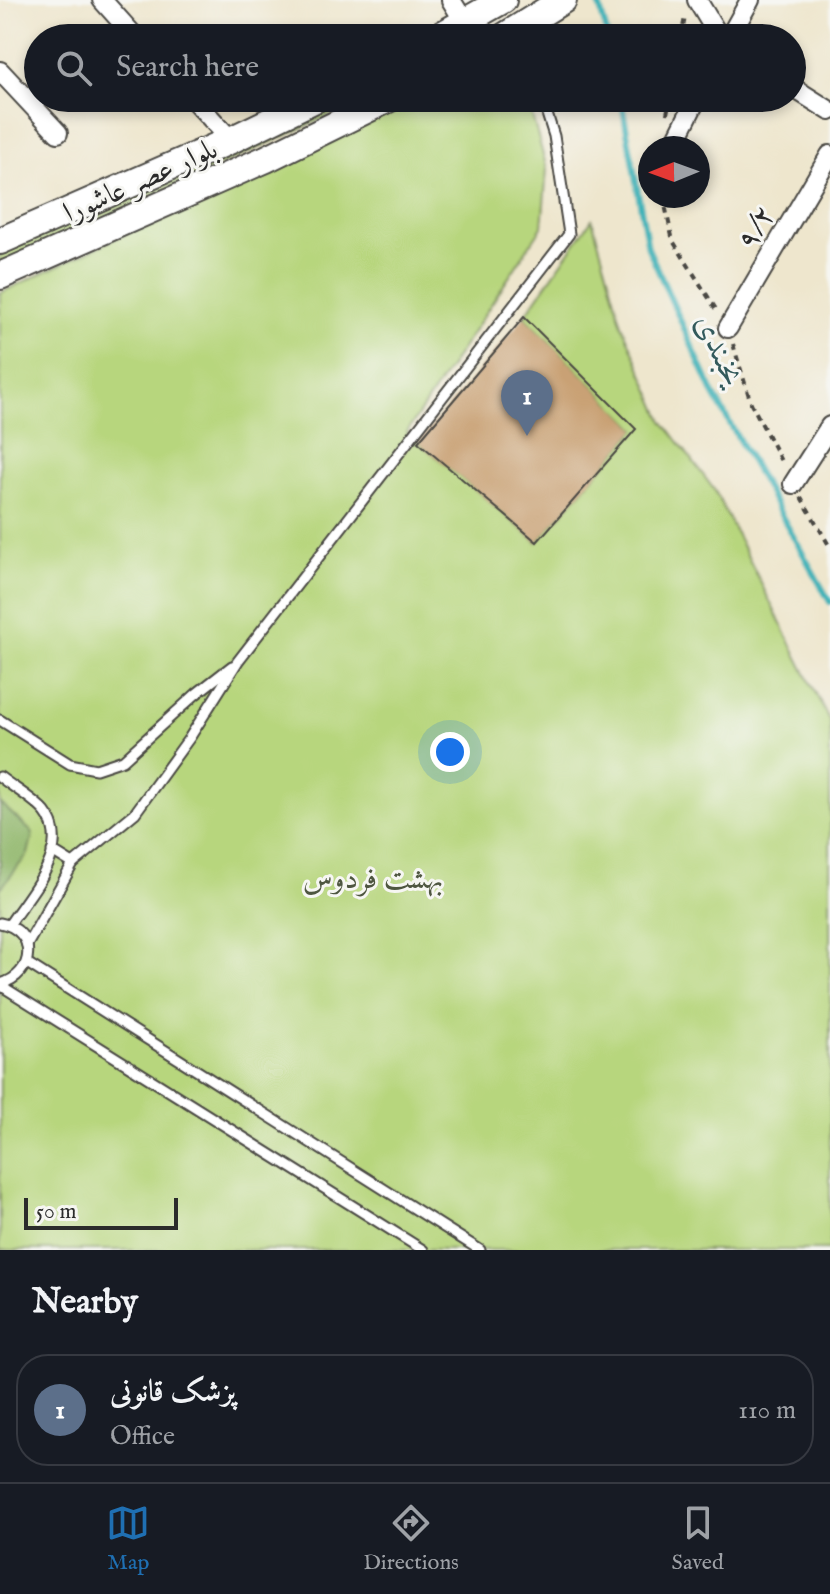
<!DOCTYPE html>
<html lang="en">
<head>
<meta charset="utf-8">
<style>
  :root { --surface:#171b24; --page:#242831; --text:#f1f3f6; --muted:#9ea1a6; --line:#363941; --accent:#1f6fb2 }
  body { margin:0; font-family:"IM FELL English",Amiri,serif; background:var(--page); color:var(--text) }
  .compass { position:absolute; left:638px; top:136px; width:72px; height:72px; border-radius:50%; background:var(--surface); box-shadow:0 4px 12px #0003; rotate:269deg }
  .scale { position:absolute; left:24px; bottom:20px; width:154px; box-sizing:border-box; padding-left:8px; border:4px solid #2b2b2b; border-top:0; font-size:22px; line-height:28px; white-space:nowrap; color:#2b2b2b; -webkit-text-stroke:6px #f6f6f2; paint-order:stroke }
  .you { position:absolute; left:450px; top:752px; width:28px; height:28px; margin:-20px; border:6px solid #fff; border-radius:50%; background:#1a73e8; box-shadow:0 0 0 12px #1a73e833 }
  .badge { display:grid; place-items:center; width:52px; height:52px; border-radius:50%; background:var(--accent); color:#fff; font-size:26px; font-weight:700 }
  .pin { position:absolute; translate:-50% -66px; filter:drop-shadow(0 2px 4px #0008) }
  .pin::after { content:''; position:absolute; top:42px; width:28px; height:24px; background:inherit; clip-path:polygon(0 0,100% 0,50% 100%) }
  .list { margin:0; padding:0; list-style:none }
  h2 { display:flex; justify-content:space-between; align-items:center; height:104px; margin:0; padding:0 32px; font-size:34px }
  h2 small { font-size:26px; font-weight:400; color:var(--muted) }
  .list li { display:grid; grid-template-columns:52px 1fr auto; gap:24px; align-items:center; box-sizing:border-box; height:112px; margin:0 16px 16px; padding:0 16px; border:2px solid var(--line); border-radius:32px }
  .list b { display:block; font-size:30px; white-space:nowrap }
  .list p { margin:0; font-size:26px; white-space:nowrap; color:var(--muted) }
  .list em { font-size:26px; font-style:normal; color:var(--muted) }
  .icon { flex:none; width:44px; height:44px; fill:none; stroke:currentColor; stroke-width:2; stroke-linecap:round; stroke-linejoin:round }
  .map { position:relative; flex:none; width:830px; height:1250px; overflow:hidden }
  .search { position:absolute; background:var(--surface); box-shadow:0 4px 12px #0003; left:24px; right:24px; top:24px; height:88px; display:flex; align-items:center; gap:20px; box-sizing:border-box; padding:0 28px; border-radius:44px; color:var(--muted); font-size:30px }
  .sheet { height:232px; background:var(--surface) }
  nav { display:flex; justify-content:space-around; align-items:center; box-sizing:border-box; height:112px; border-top:2px solid var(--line); background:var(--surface); font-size:22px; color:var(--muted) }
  nav a { display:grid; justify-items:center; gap:4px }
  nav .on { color:var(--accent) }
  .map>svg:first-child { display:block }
  .green { fill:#b7d67d; stroke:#718054; stroke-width:2 }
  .forest { fill:#91b76c; stroke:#5e714c; stroke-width:2 }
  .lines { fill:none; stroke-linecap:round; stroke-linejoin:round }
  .stream { stroke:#41b2b8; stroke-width:6 }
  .building { fill:#c9a174 }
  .lane-casing { stroke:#484743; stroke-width:13 }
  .street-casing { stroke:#484743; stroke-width:22 }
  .secondary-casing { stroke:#484743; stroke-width:30 }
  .path { stroke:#484743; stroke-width:4; stroke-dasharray:6 6; stroke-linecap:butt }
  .lane { stroke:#fff; stroke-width:9 }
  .street { stroke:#fff; stroke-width:18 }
  .secondary { stroke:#fff; stroke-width:26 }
  .labels { text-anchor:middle; stroke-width:6; stroke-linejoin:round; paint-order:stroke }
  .street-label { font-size:30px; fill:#2b2b2b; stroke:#f6f6f2 }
  .park-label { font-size:30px; fill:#4e5640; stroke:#f6f6f2 }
  .water-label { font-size:32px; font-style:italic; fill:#335a5c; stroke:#f6f6f2 }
</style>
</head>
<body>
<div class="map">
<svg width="830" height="1250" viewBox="0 0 830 1250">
  <rect width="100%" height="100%" fill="#f6f6f2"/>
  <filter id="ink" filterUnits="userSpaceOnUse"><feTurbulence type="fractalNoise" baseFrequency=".0125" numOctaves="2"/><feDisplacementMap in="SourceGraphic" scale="16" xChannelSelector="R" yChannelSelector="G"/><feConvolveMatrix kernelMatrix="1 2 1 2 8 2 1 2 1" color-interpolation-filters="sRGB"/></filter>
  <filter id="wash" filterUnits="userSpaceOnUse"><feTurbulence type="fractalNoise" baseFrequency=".006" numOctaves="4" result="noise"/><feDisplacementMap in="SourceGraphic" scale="32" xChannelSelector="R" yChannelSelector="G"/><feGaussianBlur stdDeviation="1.8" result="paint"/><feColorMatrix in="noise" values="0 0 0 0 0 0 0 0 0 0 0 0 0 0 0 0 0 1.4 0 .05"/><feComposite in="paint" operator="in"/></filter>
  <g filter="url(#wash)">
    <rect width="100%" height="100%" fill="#eee6cd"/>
    <!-- green -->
    <g class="green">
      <path d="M344 98H368L0 266V254C115 201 231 154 344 98Z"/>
      <path d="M412 98H527L547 169 542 227 407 432 537 542 636 429 524 317 592 219 622 325 663 421 715 491 830 722V1250H0V293Z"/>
    </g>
    <!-- forest -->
    <path class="forest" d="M0 803 33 833 28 854 0 889Z"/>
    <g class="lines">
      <!-- stream -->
      <g class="stream">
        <path d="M598 0 608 38"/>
        <path d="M621 98 648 248 714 395 830 602"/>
      </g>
    </g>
    <g id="blocks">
      <!-- building -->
      <path class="building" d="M524 317 636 429 537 542 418 442Z"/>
    </g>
  </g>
  <g filter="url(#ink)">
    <use href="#blocks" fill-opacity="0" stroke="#484743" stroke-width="2"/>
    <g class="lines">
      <!-- lane casing -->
      <g class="lane-casing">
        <g id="lane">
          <path d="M0 720 70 764 96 769 123 760 196 694 232 666"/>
          <path d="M0 777C14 788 34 799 45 812 74 849 28 895 9 925"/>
          <path d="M52 851 73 864"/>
          <path d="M0 923C38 930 36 975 0 984"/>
          <path d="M27 945 73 864 135 813 190 737 238 661 569 234 554 136 542 98"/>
          <path d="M27 963 480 1250"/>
          <path d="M0 985 423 1250"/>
        </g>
      </g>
      <!-- street casing -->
      <g class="street-casing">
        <g id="street">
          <path d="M102 0 136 38"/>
          <path d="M451 0 465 23"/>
          <path d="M697 0 720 38"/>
          <path d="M729 38 750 0"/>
          <path d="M0 71 58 133"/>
          <path d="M792 87 830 111"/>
          <path d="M192 98 231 140"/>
          <path d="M672 148 697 98"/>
          <path d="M728 328 830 155"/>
          <path d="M793 484 830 426"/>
        </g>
      </g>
      <!-- secondary casing -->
      <g class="secondary-casing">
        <g id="secondary">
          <path d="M436 38 503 0"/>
          <path d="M502 38 563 0"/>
          <path d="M0 241 231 140 317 98"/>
          <path d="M0 276 266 159 390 98"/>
        </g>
      </g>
      <!-- path -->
      <g class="path">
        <path d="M681 38 685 17"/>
        <path d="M667 114 670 98"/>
        <path d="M663 196 673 241 717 311"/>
        <path d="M733 344 751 403 783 465"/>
        <path d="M801 497 830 547"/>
      </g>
      <!-- lane -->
      <use href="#lane" class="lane"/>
      <!-- street -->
      <use href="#street" class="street"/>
      <!-- secondary -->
      <use href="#secondary" class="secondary"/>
    </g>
  </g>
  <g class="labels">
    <!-- street labels -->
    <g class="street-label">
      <text transform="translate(140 180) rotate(-24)" y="10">بلوار عصر عاشورا</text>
      <text transform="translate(755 227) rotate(-59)" y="10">۹/۲</text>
    </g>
    <!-- park labels -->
    <g class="park-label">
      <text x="373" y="888">بهشت فردوس</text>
    </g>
    <!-- water labels -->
    <g class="water-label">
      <text transform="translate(721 350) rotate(65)" y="11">یخبندی</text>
    </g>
  </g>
</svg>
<svg class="compass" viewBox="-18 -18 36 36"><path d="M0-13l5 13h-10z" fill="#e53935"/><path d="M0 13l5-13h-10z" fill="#9ea1a6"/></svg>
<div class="scale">50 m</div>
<div class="you"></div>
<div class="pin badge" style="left:527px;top:436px;background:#5c6f8a">1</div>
<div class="search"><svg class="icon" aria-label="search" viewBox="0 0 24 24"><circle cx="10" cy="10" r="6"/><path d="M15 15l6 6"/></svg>Search here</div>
</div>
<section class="sheet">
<h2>Nearby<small></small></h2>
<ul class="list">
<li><span class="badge" style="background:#5c6f8a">1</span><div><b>پزشک قانونی</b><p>Office</p></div><em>110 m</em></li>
</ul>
</section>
<nav>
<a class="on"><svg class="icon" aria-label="map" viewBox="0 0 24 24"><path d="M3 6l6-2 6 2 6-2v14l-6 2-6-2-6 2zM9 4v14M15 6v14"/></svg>Map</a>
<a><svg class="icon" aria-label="directions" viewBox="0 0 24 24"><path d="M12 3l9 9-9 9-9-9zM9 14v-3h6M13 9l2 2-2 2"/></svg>Directions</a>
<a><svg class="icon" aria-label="saved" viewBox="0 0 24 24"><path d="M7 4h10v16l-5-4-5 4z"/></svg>Saved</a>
</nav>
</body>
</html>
